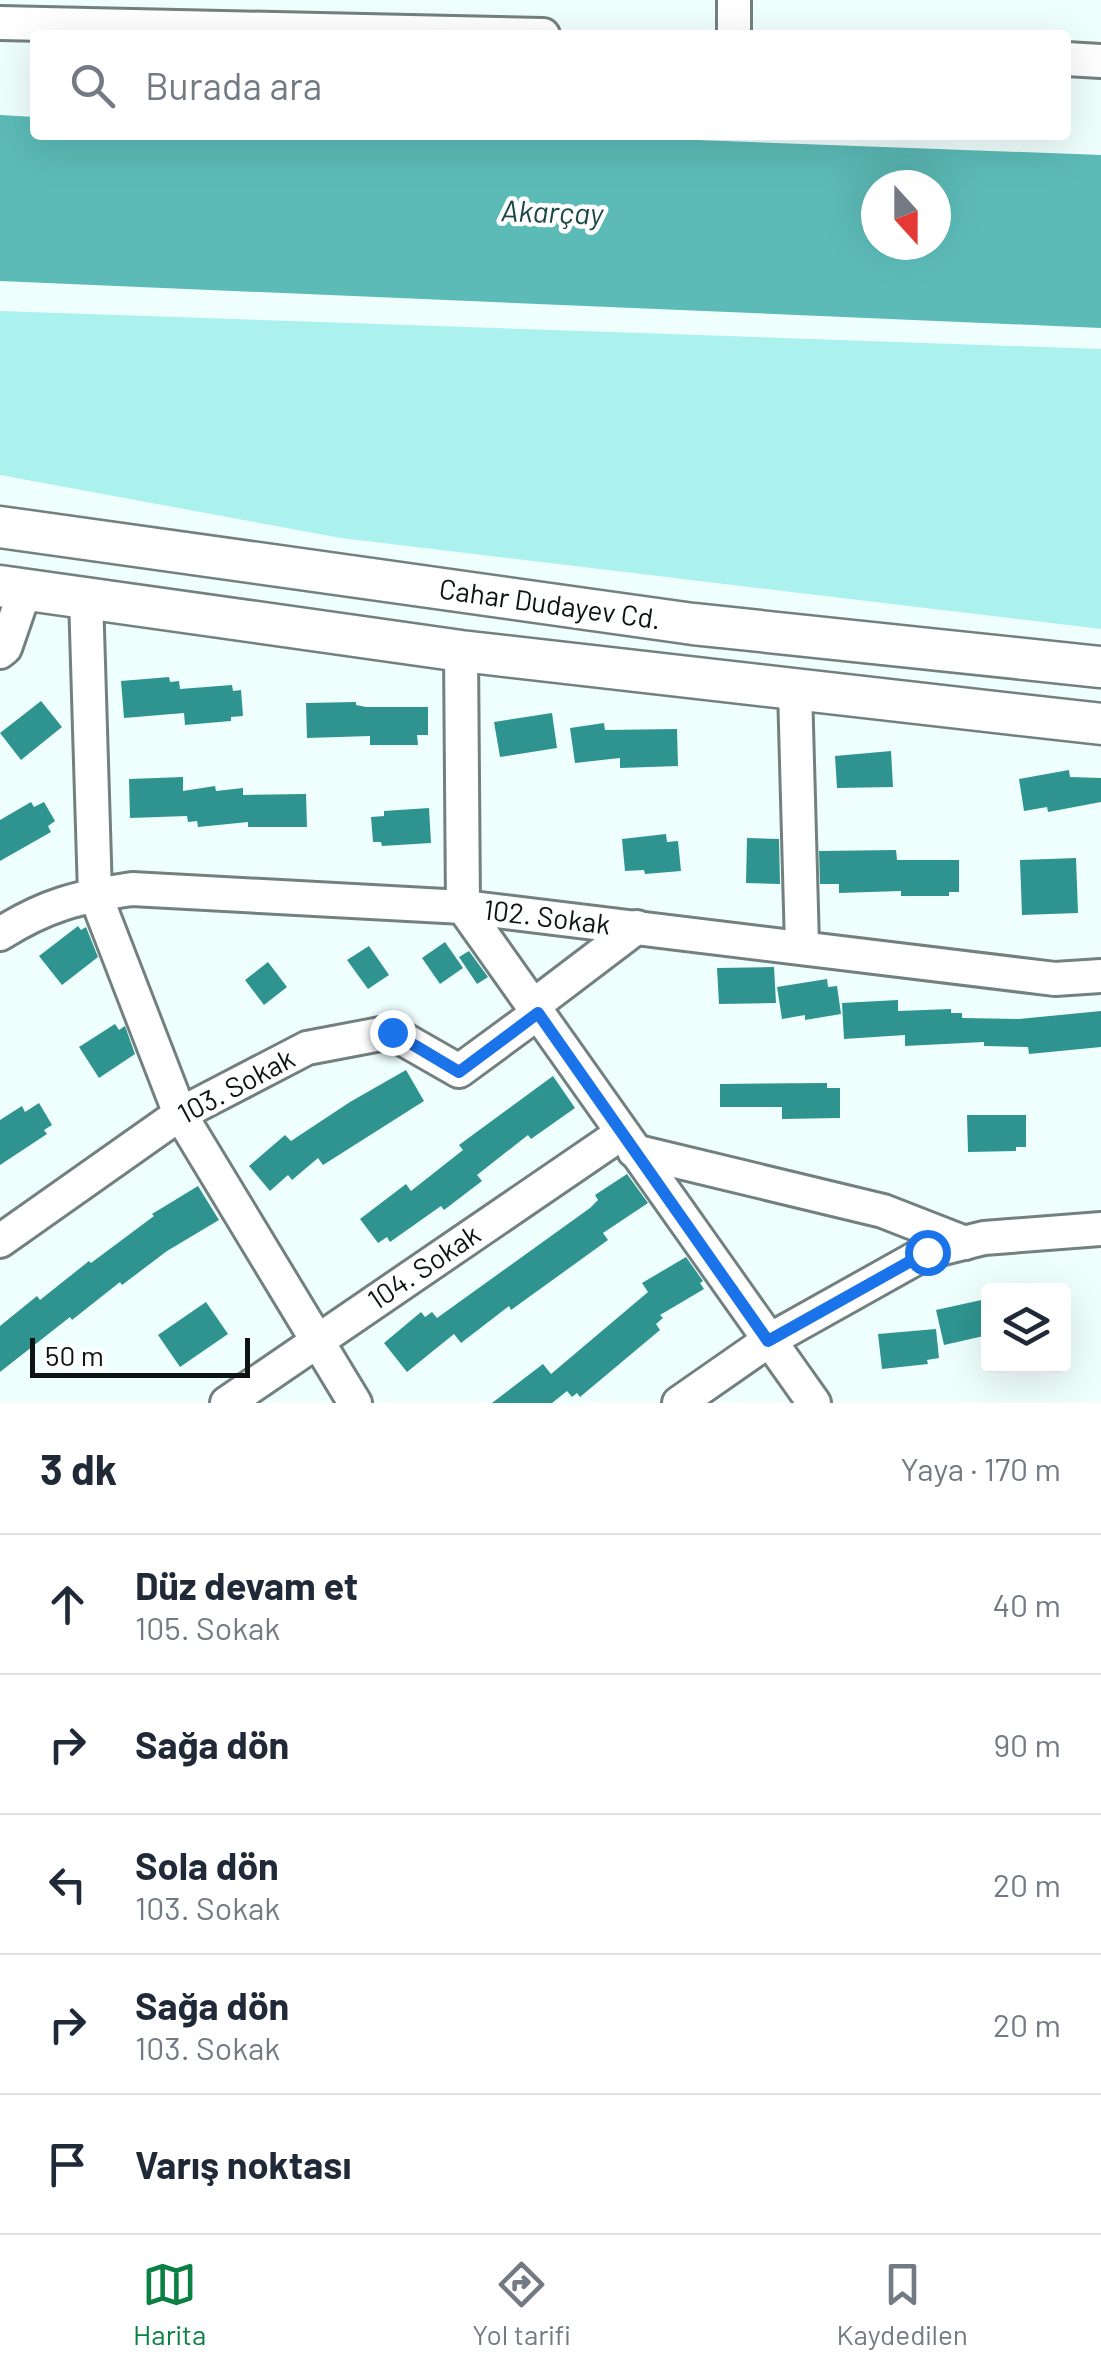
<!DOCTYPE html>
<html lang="tr">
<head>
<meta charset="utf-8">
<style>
  :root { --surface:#fff; --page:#f2f2f3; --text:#1f2937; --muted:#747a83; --line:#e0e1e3; --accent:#0b8043 }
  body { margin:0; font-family:Barlow,sans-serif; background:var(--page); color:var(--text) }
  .controls { position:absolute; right:30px; bottom:30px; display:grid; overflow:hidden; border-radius:10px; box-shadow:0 10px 40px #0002 }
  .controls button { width:90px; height:90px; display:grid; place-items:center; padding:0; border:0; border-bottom:2px solid var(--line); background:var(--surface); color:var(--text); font:50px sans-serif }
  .compass { position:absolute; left:861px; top:170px; width:90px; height:90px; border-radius:50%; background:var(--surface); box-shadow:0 10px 40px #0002; rotate:159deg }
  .scale { position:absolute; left:30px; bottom:25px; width:220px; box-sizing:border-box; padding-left:10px; border:5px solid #0e1414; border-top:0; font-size:28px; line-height:35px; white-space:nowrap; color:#0e1414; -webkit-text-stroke:8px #fff; paint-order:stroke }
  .stop { position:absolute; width:30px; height:30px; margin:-22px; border:8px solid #1a73e8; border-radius:50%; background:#fff }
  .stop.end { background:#1a73e8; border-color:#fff; box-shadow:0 2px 10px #0008 }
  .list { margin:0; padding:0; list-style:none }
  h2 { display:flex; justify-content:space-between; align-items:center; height:130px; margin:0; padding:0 40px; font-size:42px }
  h2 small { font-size:32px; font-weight:400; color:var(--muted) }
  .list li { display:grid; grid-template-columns:65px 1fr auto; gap:30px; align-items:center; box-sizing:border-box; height:140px; padding:0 40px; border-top:2px solid var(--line) }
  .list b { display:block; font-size:38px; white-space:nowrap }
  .list p { margin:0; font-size:32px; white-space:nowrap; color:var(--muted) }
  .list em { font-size:32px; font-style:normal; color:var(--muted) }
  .icon { flex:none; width:55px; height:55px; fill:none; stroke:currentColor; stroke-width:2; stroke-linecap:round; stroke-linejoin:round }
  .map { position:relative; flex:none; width:1101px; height:1403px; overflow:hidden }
  .search { position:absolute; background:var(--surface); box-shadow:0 10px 40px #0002; left:30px; right:30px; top:30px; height:110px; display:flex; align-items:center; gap:25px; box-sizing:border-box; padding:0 35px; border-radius:10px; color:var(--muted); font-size:38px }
  .sheet { height:830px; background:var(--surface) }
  nav { display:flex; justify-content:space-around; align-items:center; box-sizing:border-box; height:140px; border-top:2px solid var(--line); background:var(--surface); font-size:28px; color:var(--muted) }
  nav a { display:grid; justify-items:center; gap:5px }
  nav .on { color:var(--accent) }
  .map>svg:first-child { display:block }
  .green { fill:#abf2ee }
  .water { fill:#5cbbb7; fill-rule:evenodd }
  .building { fill:#2f9490 }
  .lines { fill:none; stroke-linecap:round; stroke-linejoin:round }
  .minor-casing { stroke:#72807f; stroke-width:38 }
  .major-casing { stroke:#72807f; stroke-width:45 }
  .minor { stroke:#fff; stroke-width:32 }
  .major { stroke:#fff; stroke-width:40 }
  .route { stroke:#1a73e8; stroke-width:12 }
  .labels { text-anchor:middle; stroke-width:9; stroke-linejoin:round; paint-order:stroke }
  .street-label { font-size:28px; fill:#0e1414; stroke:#fff }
  .water-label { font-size:30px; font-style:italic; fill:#1b4745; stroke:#fff }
</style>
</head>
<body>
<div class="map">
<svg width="1101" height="1403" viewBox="0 0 1101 1403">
  <rect width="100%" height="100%" fill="#effffe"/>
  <!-- green -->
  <path class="green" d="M0 311 1101 349V629L341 538 0 475Z"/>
  <!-- water -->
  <path class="water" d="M0 115 35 117V135H561L1101 155V328L0 281ZM876 185H936V245H876Z"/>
  <!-- building -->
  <g class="building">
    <path d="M169 677 170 682 179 681 180 689 232 685 233 691 241 690 243 716 231 717V721L185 725 184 713 124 718 121 681Z"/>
    <path d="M41 701 62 727 21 760 0 733Z"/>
    <path d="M356 702V705L366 707H428V735H417L418 745H370V736L307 738 306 703Z"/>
    <path d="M552 713 557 748 500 757 494 722Z"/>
    <path d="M604 723 605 730 677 729 678 766 620 768V758L575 763 570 728Z"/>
    <path d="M891 751 893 787 837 788 835 756Z"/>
    <path d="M1069 770 1070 777 1101 778V802L1048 812 1047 807 1024 811 1019 779Z"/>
    <path d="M183 777V791L215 786 216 791 243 788V795L306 794 307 827H248V822L198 827 197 821 188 822 187 816 130 818 129 779Z"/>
    <path d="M31 802 34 807 44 802 55 821 48 826 51 832 0 861V820Z"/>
    <path d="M429 808 431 843 382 846 381 842H373L371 817 384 816V811Z"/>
    <path d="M666 834 667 842 678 841 681 871 645 874 644 870 625 871 622 839Z"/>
    <path d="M747 838 779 839 780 884 746 883Z"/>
    <path d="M896 850 897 860H959V892H949V896H901V891L839 893V884H820L819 851Z"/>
    <path d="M1076 858 1078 913 1022 915 1020 860Z"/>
    <path d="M78 926 81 930 86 927 98 957 62 985 39 956Z"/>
    <path d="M445 942 463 968 440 984 422 958Z"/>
    <path d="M369 946 389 975 368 989 347 960Z"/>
    <path d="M469 951 488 977 477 984 459 957Z"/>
    <path d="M268 962 287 987 264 1005 245 980Z"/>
    <path d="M774 967 776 1003 719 1004 717 968Z"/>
    <path d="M827 979 828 987 837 986 841 1014 805 1020V1015L782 1019 777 987Z"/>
    <path d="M898 1000V1011L951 1009V1013H962V1018L1019 1019 1101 1011V1047L1029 1054 1028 1047 984 1046V1042L905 1046V1035L844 1039 842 1003Z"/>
    <path d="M115 1024 119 1030 125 1026 135 1054 99 1078 79 1047Z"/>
    <path d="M406 1070 424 1101 323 1165 318 1158 292 1180 288 1175 270 1191 249 1166 285 1135 291 1141 350 1102Z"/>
    <path d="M553 1076 575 1108 531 1139 528 1135 477 1175 482 1181 444 1210 441 1206 390 1242 387 1237 378 1243 360 1219 406 1184 411 1191 463 1150 459 1145Z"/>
    <path d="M827 1083V1088H840V1118L782 1119V1107H720V1084Z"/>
    <path d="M39 1103 52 1125 44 1130 47 1134 0 1165V1120L22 1106 25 1112Z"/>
    <path d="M967 1115H1026V1147H1016V1151L968 1152Z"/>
    <path d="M627 1174 648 1203 603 1233 608 1240 511 1310 509 1306 461 1343 454 1334 407 1372 384 1343 421 1312 425 1317 432 1312 437 1318 590 1208 598 1200 595 1195Z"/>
    <path d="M198 1186 219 1220 167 1251 122 1285 120 1282 72 1320 70 1317 0 1372V1326L37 1296 40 1300 89 1261 91 1263 154 1216 152 1214Z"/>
    <path d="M686 1257 703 1281 700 1283 704 1289 660 1315 663 1318 656 1324 660 1330 580 1397 577 1393 572 1397 567 1391 552 1403H492L543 1364 551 1374 648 1292 642 1283Z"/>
    <path d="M986 1299 988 1335 944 1345 936 1310Z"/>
    <path d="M206 1302 228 1334 180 1367 158 1335Z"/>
    <path d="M936 1329 939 1358 927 1360 928 1364 882 1369 878 1334Z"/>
  </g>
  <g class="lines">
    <!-- minor casing -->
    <g class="minor-casing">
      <g id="minor">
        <path d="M734 0V35"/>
        <path d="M0 23 543 35"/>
        <path d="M1066 59 1101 61"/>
        <path d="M86 597 95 894 180 1114 355 1403"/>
        <path d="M461 651 463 907 814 1403"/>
        <path d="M0 652 5 648 25 590"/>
        <path d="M795 689 802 946"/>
        <path d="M0 934C46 905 78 897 132 889L463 907 1055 979 1101 976"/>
        <path d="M533 1006 637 927"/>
        <path d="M634 1151 883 1211 965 1243"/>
        <path d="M0 1241 180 1114 307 1048 391 1032 459 1071 538 1013"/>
        <path d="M227 1403 622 1133"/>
        <path d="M679 1403 768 1341 927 1252 984 1238 1101 1229"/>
      </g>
    </g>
    <!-- major casing -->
    <g class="major-casing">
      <g id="major">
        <path d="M0 527 693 624 1101 667"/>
        <path d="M0 586 461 651 1101 724"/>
      </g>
    </g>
    <!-- minor -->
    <use href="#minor" class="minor"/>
    <!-- major -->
    <use href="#major" class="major"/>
  </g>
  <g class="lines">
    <!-- route -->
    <path class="route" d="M392 1032 459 1072 538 1013 768 1341 927 1252"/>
  </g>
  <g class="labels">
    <!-- street labels -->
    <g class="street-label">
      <text transform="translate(550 604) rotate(8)" y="10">Cahar Dudayev Cd.</text>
      <text transform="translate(547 917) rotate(7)" y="10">102. Sokak</text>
      <text transform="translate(236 1086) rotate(-28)" y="10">103. Sokak</text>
      <text transform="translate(424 1267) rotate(-34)" y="10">104. Sokak</text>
    </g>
    <!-- water labels -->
    <g class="water-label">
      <text transform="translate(552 213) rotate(2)" y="10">Akarçay</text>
    </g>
  </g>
</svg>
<div class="controls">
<button><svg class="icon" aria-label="layers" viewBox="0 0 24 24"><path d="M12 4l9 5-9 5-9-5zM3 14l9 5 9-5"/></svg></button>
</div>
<svg class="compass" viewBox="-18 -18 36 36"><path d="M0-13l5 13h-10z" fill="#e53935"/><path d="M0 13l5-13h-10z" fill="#747a83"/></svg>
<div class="scale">50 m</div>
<div class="stop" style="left:927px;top:1252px"></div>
<div class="stop end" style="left:392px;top:1032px"></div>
<div class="search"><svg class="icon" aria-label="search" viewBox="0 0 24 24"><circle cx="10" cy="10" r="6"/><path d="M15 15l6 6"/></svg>Burada ara</div>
</div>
<section class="sheet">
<h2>3 dk<small>Yaya · 170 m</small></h2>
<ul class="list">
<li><svg class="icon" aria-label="ahead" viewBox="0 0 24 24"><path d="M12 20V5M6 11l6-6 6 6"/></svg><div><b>Düz devam et</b><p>105. Sokak</p></div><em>40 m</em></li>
<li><svg class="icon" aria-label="right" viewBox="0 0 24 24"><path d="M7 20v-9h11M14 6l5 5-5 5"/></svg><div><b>Sağa dön</b></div><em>90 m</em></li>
<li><svg class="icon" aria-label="left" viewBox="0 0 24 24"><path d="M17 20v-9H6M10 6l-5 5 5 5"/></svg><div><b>Sola dön</b><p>103. Sokak</p></div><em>20 m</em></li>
<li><svg class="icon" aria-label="right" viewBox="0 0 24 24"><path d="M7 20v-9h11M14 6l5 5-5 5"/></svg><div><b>Sağa dön</b><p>103. Sokak</p></div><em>20 m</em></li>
<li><svg class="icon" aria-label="arrive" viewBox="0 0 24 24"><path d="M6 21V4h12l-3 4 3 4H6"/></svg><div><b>Varış noktası</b></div></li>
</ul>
</section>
<nav>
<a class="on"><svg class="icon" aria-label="map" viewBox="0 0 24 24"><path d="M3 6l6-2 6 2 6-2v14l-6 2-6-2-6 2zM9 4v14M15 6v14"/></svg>Harita</a>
<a><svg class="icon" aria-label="directions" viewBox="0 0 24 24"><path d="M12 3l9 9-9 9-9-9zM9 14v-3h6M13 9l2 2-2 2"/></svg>Yol tarifi</a>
<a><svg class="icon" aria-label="saved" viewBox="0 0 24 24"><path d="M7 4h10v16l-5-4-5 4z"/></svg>Kaydedilen</a>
</nav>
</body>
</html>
